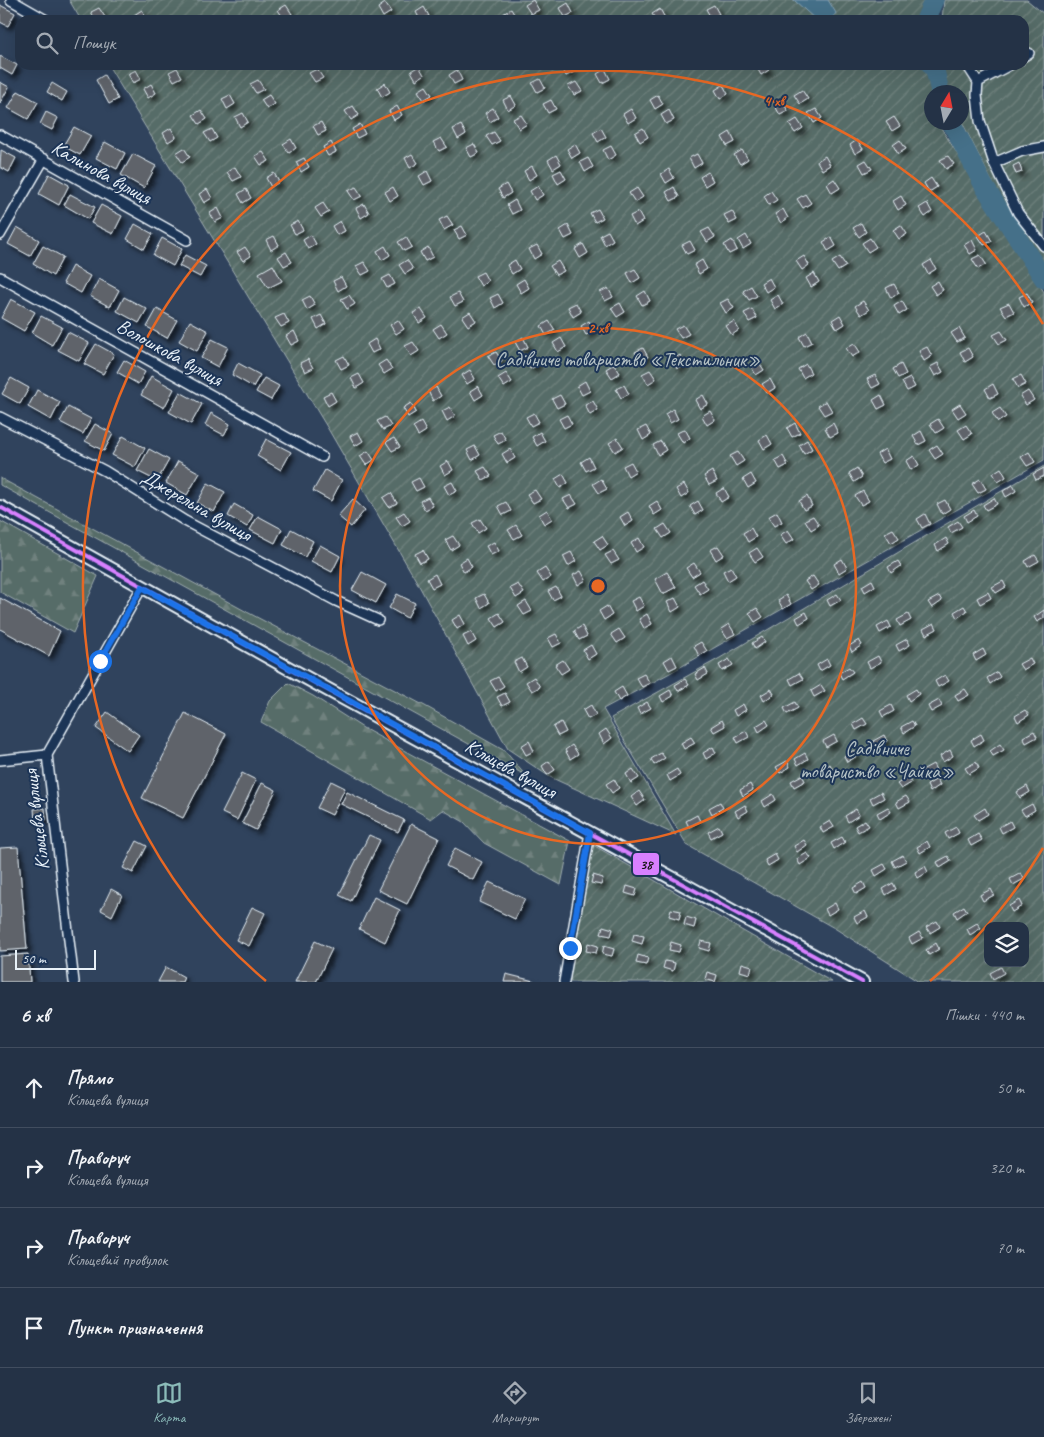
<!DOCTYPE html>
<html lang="uk">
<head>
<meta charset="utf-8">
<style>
  :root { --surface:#243246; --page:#303e51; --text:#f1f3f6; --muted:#a3aab3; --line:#414d5f; --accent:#8bbbb9 }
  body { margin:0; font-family:Caveat,sans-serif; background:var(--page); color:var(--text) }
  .controls { position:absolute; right:15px; bottom:15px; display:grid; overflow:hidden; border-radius:10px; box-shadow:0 5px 20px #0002 }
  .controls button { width:45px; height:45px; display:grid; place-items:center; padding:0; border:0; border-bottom:1px solid var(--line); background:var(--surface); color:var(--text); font:25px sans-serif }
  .compass { position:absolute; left:924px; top:85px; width:45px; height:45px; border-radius:50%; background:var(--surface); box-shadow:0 5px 20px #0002; rotate:10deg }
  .scale { position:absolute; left:15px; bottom:12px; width:81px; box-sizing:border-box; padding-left:5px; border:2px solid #e8f1f8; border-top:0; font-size:14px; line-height:18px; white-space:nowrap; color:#e8f1f8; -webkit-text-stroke:4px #1d3557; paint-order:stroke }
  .stop { position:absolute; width:15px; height:15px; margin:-11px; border:4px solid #1a73e8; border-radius:50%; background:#fff }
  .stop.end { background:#1a73e8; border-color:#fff; box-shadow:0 1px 5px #0008 }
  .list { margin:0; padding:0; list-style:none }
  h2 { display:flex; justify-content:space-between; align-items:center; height:65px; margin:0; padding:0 20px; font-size:21px }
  h2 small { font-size:16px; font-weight:400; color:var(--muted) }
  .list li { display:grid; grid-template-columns:32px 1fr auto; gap:15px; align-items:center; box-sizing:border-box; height:80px; padding:0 20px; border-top:1px solid var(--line) }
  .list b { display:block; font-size:19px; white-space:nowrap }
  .list p { margin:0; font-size:16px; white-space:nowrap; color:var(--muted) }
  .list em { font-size:16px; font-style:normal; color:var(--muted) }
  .icon { flex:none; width:28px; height:28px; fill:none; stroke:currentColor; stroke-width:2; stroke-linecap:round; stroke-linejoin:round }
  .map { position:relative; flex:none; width:1044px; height:982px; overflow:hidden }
  .search { position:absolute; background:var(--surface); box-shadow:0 5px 20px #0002; left:15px; right:15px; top:15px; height:55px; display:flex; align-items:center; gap:12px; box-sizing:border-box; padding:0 18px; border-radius:15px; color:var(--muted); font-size:19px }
  .sheet { height:385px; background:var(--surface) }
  nav { display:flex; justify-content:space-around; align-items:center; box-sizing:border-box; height:70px; border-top:1px solid var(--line); background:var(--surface); font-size:14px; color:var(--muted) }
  nav a { display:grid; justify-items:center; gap:2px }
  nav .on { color:var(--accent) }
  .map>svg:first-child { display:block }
  .forest { fill:url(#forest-firs); stroke:#a0aeb0 }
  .garden { fill:url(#garden-furrows); stroke:#a0aeb0; fill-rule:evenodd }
  .water { fill:#446f89; stroke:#86a3b5 }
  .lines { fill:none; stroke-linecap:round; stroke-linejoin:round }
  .river { stroke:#446f89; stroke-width:19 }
  .building { fill:#5e646a; stroke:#e8f1f8; filter:url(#shadow) }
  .minor-casing { stroke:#e8f1f8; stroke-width:12 }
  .secondary-casing { stroke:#e8f1f8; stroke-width:16 }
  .minor { stroke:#1d3557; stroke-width:9 }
  .secondary { stroke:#1d3557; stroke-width:12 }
  .bus-1-casing { stroke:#1d3557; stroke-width:8 }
  .bus-1 { stroke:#d880ff; stroke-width:4 }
  .route { stroke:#1a73e8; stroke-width:6 }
  .ring { fill:none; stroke:#e86824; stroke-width:2.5 }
  .labels { text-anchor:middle; stroke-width:4; stroke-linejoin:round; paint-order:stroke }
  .street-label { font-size:20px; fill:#e8f1f8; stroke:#1d3557 }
  .park-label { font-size:20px; fill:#b5c2c5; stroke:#1d3557 }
  .centre { fill:#e86824; stroke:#1d3557; stroke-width:2.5 }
  .ring-label { font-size:15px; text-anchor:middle; font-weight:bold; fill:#e86824; stroke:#1d3557; stroke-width:4; stroke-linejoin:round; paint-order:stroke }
  .line-badge { stroke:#1d3557; stroke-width:2 }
  .pale-badge-label { font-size:14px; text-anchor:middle; font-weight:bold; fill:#111 }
</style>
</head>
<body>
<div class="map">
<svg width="1044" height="982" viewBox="0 0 1044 982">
  <defs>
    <pattern id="forest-firs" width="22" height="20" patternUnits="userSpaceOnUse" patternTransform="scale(1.25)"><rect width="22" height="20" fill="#576c67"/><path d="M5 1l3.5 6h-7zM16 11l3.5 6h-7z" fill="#6f817e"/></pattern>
    <pattern id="garden-furrows" width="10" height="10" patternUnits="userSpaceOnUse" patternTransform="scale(1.25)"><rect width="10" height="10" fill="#576c67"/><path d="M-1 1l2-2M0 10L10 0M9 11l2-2" fill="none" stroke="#6f817e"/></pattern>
    <filter id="shadow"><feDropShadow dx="4" dy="4" stdDeviation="2.5" flood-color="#0009"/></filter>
  </defs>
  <rect width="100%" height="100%" fill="#30435d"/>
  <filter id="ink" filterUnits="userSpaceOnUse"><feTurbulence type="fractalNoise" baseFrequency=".02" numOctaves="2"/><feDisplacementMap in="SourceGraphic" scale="10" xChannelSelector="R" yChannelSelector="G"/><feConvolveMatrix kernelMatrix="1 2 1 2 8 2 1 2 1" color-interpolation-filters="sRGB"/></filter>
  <g filter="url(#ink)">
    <!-- forest -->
    <g class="forest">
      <path d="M0 478 247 612 425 706 505 751 525 775 0 485Z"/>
      <path d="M0 521 98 576 73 633 0 592Z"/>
      <path d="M288 683 313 696 363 728 570 841 561 885 484 843 464 822 443 810 431 819 261 722 270 701Z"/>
    </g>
    <!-- garden -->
    <g class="garden">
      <path d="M69 0H937L936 20H81Z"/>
      <path d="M944 0H1027L1044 14V266L1003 204 962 122V92H949L941 76V65H1024V20H942Z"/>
      <path d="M108 65H936V92H932V122L938 123 1044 292V460L670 673 603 709 676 835 550 777 508 749 417 582 327 427Z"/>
      <path d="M1044 466V982H919L836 929 687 845 611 718 720 658ZM988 926H1025V963H988Z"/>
      <path d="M586 841 832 982H560Z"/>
    </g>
    <!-- water -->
    <path class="water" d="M794 0H828L836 13 831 20H816Z"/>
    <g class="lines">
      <!-- river -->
      <g class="river">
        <path d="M925 20 934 0"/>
        <path d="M931 65 935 70 940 92"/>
        <path d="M951 122 984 186 1044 279"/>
      </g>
    </g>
    <!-- building -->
    <g class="building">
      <path d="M533 0 539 10 531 14 525 5Z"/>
      <path d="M385 3 391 12 383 17 378 8Z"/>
      <path d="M568 3 573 13 565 17 560 8Z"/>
      <path d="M0 5 15 13 8 26 0 22Z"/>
      <path d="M286 5 292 14 284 19 278 10Z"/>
      <path d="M714 5 719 14 711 18 706 9Z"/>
      <path d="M424 7 429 16 420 20 416 12Z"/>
      <path d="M99 8 105 17 96 20 91 12Z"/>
      <path d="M511 9 517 19 507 20 503 14Z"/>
      <path d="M660 9 665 18 656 20 652 14Z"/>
      <path d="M142 10 147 19 137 20 134 15Z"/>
      <path d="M0 56 17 65 12 75 0 68Z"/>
      <path d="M565 65H571L574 72 566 76 561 67Z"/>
      <path d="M766 65 769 70 761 75 756 66Z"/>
      <path d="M419 66 424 75 416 80 411 71Z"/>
      <path d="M177 68 182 77 174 81 169 72Z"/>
      <path d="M317 69 323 78 315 82 309 73Z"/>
      <path d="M605 69 610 79 602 83 597 74Z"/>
      <path d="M136 70 141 79 133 83 128 74Z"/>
      <path d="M457 70 462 80 454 84 449 75Z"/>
      <path d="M104 75 118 99 109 104 96 80Z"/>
      <path d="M540 79 545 88 537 92 532 83Z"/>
      <path d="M258 80 264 89 256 93 250 84Z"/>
      <path d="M0 82 9 87 0 103Z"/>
      <path d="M576 82 582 91 574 95 568 86Z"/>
      <path d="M52 83 67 92 62 101 47 92Z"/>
      <path d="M385 83 390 92 382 97 377 88Z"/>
      <path d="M151 84 156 93 148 98 143 89Z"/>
      <path d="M723 85 728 94 720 99 715 90Z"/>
      <path d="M426 86 432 95 424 100 418 91Z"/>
      <path d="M802 90 808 99 800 104 794 95Z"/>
      <path d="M18 91 38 102 28 119 8 108Z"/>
      <path d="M230 95 235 104 227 109 222 99Z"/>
      <path d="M269 95 275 104 267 109 261 100Z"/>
      <path d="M658 95 663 104 655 109 650 100Z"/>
      <path d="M511 96 516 105 508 110 503 100Z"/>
      <path d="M551 100 556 109 548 113 543 104Z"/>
      <path d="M783 102 788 111 780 115 775 106Z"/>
      <path d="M353 106 359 115 351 120 345 111Z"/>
      <path d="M397 106 402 115 394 120 389 111Z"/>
      <path d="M493 108 498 117 490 122 485 113Z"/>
      <path d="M631 109 636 118 628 123 623 114Z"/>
      <path d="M816 109 822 118 814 123 808 113Z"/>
      <path d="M201 110 207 119 199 124 193 115Z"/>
      <path d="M669 110 674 120 666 124 661 115Z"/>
      <path d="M46 112 58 118 52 130 40 124Z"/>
      <path d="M243 113 248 122 240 127 235 117Z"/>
      <path d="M521 115 527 124 519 129 513 119Z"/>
      <path d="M894 117 900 126 892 131 886 122Z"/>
      <path d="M797 119 803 128 795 133 789 124Z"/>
      <path d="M321 122 326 131 318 135 313 126Z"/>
      <path d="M360 124 365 134 357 138 352 129Z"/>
      <path d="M461 125 466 134 458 139 453 129Z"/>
      <path d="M74 127 91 136 80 155 63 146Z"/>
      <path d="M171 128 176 137 168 142 163 133Z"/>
      <path d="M601 128 606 137 598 142 593 133Z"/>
      <path d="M643 128 648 137 640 142 635 133Z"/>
      <path d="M212 129 217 138 210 142 204 133Z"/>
      <path d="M494 132 500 141 492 145 486 136Z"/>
      <path d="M730 132 735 142 727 146 722 137Z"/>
      <path d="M441 138 447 147 439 151 433 142Z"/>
      <path d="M291 139 296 148 289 153 283 144Z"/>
      <path d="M857 140 863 149 855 154 850 145Z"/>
      <path d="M900 140 906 149 898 154 893 145Z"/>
      <path d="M105 142 125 153 117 169 96 158Z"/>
      <path d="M331 142 336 152 328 156 323 147Z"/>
      <path d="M474 144 479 153 471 157 466 148Z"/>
      <path d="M575 144 580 153 572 158 567 149Z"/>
      <path d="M611 146 616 155 608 160 603 150Z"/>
      <path d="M184 148 190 157 182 162 176 153Z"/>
      <path d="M1 150 16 158 9 172 0 167Z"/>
      <path d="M742 150 748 159 740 164 734 155Z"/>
      <path d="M263 152 269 161 261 165 255 156Z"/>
      <path d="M133 154 156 166 144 188 121 175Z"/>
      <path d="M412 154 418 163 410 168 405 158Z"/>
      <path d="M697 154 702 163 694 168 689 158Z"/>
      <path d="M556 155 561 164 553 169 548 160Z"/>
      <path d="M825 156 830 165 822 170 817 161Z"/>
      <path d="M948 156 954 164 946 169 940 160Z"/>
      <path d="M304 158 309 167 301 172 296 162Z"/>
      <path d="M588 158 593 167 585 172 580 162Z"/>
      <path d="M866 160 872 169 864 173 859 164Z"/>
      <path d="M1019 163 1022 172 1016 174 1013 166Z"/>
      <path d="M532 166 537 175 529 180 524 171Z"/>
      <path d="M235 167 241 177 233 181 227 172Z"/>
      <path d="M669 169 674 178 666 183 661 174Z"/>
      <path d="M561 170 566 179 558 184 553 174Z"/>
      <path d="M427 171 432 181 424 185 419 176Z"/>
      <path d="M708 172 713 181 705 186 700 177Z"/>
      <path d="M274 173 279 182 271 187 266 178Z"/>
      <path d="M49 174 69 185 59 205 39 194Z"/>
      <path d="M931 178 937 187 929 192 924 183Z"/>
      <path d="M834 179 840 188 832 193 827 184Z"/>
      <path d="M506 184 511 193 503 198 498 189Z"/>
      <path d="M538 186 543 195 535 200 530 191Z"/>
      <path d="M356 187 362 196 354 200 348 191Z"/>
      <path d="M393 187 398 196 390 201 385 192Z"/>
      <path d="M674 187 679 197 671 201 666 192Z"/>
      <path d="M637 188 643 197 635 202 629 193Z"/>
      <path d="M207 189 212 198 204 203 199 194Z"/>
      <path d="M246 189 251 198 243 203 238 194Z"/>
      <path d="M771 191 777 200 769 205 764 196Z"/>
      <path d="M70 194 95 207 88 219 64 205Z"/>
      <path d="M805 194 811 203 803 208 797 199Z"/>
      <path d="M901 196 906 205 898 210 893 201Z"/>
      <path d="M515 200 520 210 512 214 507 205Z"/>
      <path d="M323 203 329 212 321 217 315 208Z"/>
      <path d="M927 203 932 212 925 217 919 208Z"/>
      <path d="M364 204 369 213 361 218 356 208Z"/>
      <path d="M101 205 122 216 113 234 91 223Z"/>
      <path d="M218 208 223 218 215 222 210 213Z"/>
      <path d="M598 209 603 218 595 222 590 213Z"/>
      <path d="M783 209 788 218 781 223 775 214Z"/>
      <path d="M732 211 737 220 729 224 724 215Z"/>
      <path d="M638 212 643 221 635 226 630 216Z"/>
      <path d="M447 216 453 225 444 230 439 220Z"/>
      <path d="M298 221 303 230 295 234 290 225Z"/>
      <path d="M340 221 345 231 337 235 332 226Z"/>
      <path d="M861 223 866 232 859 237 853 228Z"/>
      <path d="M135 224 153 234 144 249 127 239Z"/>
      <path d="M568 225 573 235 565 239 560 230Z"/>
      <path d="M901 225 907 234 899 239 893 230Z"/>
      <path d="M462 226 467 235 459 239 454 230Z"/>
      <path d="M17 227 39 240 30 256 8 244Z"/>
      <path d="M709 228 715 237 707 242 701 232Z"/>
      <path d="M608 231 613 240 605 245 600 235Z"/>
      <path d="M986 231 992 241 984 245 978 236Z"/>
      <path d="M311 235 316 244 308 249 303 240Z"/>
      <path d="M746 235 751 244 743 249 738 240Z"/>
      <path d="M274 236 279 245 271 250 266 240Z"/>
      <path d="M406 237 412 247 404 251 398 242Z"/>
      <path d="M831 237 836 246 828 251 823 242Z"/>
      <path d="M162 238 182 249 173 266 153 255Z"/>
      <path d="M870 238 876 247 868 252 862 243Z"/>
      <path d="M732 240 737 250 729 254 724 245Z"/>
      <path d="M972 240 977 250 970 254 964 245Z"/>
      <path d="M690 241 695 250 687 254 682 245Z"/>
      <path d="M583 244 588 253 580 258 575 249Z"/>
      <path d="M537 245 542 254 534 259 529 249Z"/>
      <path d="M43 246 63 257 53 276 33 264Z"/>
      <path d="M385 246 390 255 382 260 377 251Z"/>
      <path d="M245 247 251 256 243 261 237 252Z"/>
      <path d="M428 247 433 257 425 261 420 252Z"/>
      <path d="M286 252 292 262 284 266 278 257Z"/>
      <path d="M185 255 206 266 200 277 179 266Z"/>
      <path d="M980 255 986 264 978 269 972 259Z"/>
      <path d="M804 256 809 265 802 270 796 261Z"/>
      <path d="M840 257 846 266 838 271 832 262Z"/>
      <path d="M407 260 413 269 405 274 399 265Z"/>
      <path d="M515 260 520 269 512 274 507 265Z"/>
      <path d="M702 260 707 269 699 274 694 265Z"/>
      <path d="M931 260 936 269 928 274 923 265Z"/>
      <path d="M558 261 564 271 556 275 550 266Z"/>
      <path d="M364 262 370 271 362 275 356 266Z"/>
      <path d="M273 265 282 281 268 288 259 273Z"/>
      <path d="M72 266 90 276 81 293 63 283Z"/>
      <path d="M635 269 640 278 632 283 627 273Z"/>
      <path d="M483 272 488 281 481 286 475 276Z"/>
      <path d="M814 273 819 282 811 287 806 278Z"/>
      <path d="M390 275 395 284 387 288 382 279Z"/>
      <path d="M341 277 346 286 338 291 333 281Z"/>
      <path d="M769 278 774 287 766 292 761 283Z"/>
      <path d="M99 279 119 290 110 307 90 296Z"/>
      <path d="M524 279 529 288 521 293 516 284Z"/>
      <path d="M938 281 943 290 936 295 930 286Z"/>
      <path d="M894 284 899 293 891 298 886 288Z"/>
      <path d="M751 286 757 296 749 300 743 291Z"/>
      <path d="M608 288 613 297 605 301 600 292Z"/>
      <path d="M645 291 650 301 642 305 637 296Z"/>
      <path d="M458 293 463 302 455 306 450 297Z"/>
      <path d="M1027 293 1032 302 1024 307 1019 297Z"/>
      <path d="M498 294 503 303 495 308 490 298Z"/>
      <path d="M349 295 355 304 347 309 341 299Z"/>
      <path d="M778 295 783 304 775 309 770 300Z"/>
      <path d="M310 296 315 305 307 310 302 300Z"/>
      <path d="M124 297 147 309 139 323 117 311Z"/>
      <path d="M11 299 35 312 24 331 1 318Z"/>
      <path d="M728 299 734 308 726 313 720 303Z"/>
      <path d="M863 301 869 310 861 315 855 306Z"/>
      <path d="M902 301 907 310 899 315 894 306Z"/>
      <path d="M576 303 581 312 573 317 568 307Z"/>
      <path d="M620 303 625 312 617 317 611 308Z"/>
      <path d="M1009 303 1014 312 1006 316 1000 307Z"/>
      <path d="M157 309 177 320 167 338 147 327Z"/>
      <path d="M421 309 427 318 419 323 413 313Z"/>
      <path d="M752 309 757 318 749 322 744 313Z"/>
      <path d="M470 312 476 321 468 326 462 317Z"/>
      <path d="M284 314 289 323 281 327 275 318Z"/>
      <path d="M321 315 326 324 318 329 313 319Z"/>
      <path d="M840 315 845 324 837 329 832 320Z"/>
      <path d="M41 316 62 327 52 345 32 333Z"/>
      <path d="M398 320 404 329 396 334 390 325Z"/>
      <path d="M190 321 208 331 197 351 179 341Z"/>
      <path d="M549 321 555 330 546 335 541 326Z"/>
      <path d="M589 321 594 331 586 335 581 326Z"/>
      <path d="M734 321 739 330 732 335 726 326Z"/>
      <path d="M441 324 447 333 439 338 433 329Z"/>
      <path d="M683 325 689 334 681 338 675 329Z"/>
      <path d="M959 328 965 338 957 342 951 333Z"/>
      <path d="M294 331 299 341 291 345 286 336Z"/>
      <path d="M1001 331 1007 340 999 344 993 335Z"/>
      <path d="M68 332 89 343 79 361 58 350Z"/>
      <path d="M807 332 812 342 804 346 799 337Z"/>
      <path d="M523 337 528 347 520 351 515 342Z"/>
      <path d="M561 338 566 347 558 352 553 343Z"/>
      <path d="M212 339 228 347 218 367 201 358Z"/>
      <path d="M375 339 380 349 372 353 367 344Z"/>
      <path d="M413 342 419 351 411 356 405 346Z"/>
      <path d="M854 343 860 352 852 357 846 348Z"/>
      <path d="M96 344 114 354 103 374 84 364Z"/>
      <path d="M927 347 932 356 924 361 919 351Z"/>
      <path d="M643 348 648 357 640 362 635 352Z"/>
      <path d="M968 348 973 357 965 362 960 352Z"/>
      <path d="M496 352 502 361 494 365 488 356Z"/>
      <path d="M680 355 685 364 677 369 672 360Z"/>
      <path d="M344 356 349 365 341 369 336 360Z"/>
      <path d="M533 356 538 365 530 369 525 360Z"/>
      <path d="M308 359 313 368 305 372 300 363Z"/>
      <path d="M124 360 145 372 138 384 117 372Z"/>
      <path d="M386 360 392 369 384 374 378 365Z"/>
      <path d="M758 361 764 370 756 375 750 365Z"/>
      <path d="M238 363 260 375 253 387 232 375Z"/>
      <path d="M938 363 943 372 935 376 930 367Z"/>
      <path d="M614 364 620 373 612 378 606 369Z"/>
      <path d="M806 364 811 373 803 378 798 369Z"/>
      <path d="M901 364 906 374 898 378 893 369Z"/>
      <path d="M470 370 475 379 467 384 462 375Z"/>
      <path d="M650 370 656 379 648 384 642 374Z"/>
      <path d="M506 373 512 382 504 387 498 378Z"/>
      <path d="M359 374 364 383 356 388 351 378Z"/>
      <path d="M875 375 880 384 872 388 867 379Z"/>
      <path d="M1021 375 1026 384 1018 388 1013 379Z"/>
      <path d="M151 376 174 389 164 408 141 395Z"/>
      <path d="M11 378 29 388 20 404 2 394Z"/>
      <path d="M264 378 279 386 271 400 256 392Z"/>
      <path d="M910 378 915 387 907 391 902 382Z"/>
      <path d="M770 379 775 388 767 393 762 384Z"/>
      <path d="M585 381 590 391 582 395 577 386Z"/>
      <path d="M993 384 998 394 990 398 985 389Z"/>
      <path d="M624 385 629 394 621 398 616 389Z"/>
      <path d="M478 386 483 395 475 400 470 391Z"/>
      <path d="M436 387 441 396 433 401 428 391Z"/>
      <path d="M37 390 60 402 51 420 28 407Z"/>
      <path d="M1028 391 1034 400 1026 405 1020 396Z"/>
      <path d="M180 392 202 404 191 424 169 412Z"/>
      <path d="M331 392 336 401 328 406 323 396Z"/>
      <path d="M560 395 565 404 557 408 552 399Z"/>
      <path d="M703 395 708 404 700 409 695 400Z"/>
      <path d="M881 395 886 405 878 409 873 400Z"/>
      <path d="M593 401 598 410 590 415 585 405Z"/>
      <path d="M826 401 832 411 824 415 818 406Z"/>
      <path d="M411 403 416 412 408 417 403 408Z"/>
      <path d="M960 404 966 413 958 418 952 409Z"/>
      <path d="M68 407 91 419 83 434 60 422Z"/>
      <path d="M450 407 455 416 447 421 442 411Z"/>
      <path d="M1000 408 1006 417 998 422 992 413Z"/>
      <path d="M673 409 678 419 670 423 665 414Z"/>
      <path d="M710 411 715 420 707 425 702 416Z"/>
      <path d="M211 413 230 424 224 435 205 425Z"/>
      <path d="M534 413 539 422 531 426 526 417Z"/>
      <path d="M567 415 572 424 564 428 559 419Z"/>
      <path d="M385 417 391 426 383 430 377 421Z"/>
      <path d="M938 419 944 428 936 433 930 424Z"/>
      <path d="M421 422 426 431 418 436 413 427Z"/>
      <path d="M795 423 800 433 792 437 787 428Z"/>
      <path d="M833 423 838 433 830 437 825 428Z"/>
      <path d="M95 424 113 434 104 451 85 441Z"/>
      <path d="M966 425 972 434 964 439 958 430Z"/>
      <path d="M646 426 651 435 643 440 638 430Z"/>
      <path d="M685 429 690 438 683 443 677 433Z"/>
      <path d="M501 431 506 440 498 444 493 435Z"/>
      <path d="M921 431 926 441 918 445 913 436Z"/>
      <path d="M358 432 363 441 355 446 350 436Z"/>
      <path d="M540 432 545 441 537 446 532 437Z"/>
      <path d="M767 435 772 444 764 449 759 440Z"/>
      <path d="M123 436 145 448 135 467 112 455Z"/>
      <path d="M394 438 400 447 392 451 386 442Z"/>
      <path d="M617 438 623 447 615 452 609 443Z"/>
      <path d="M266 439 291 452 281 470 257 456Z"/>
      <path d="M807 440 812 449 804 454 799 445Z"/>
      <path d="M661 441 666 450 658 455 653 445Z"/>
      <path d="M937 445 943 454 935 459 929 450Z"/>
      <path d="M475 446 480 455 472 460 467 450Z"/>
      <path d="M149 449 169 460 157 481 137 471Z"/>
      <path d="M510 449 515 458 507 463 502 454Z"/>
      <path d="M885 449 890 459 882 463 877 454Z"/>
      <path d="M368 451 374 460 366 465 360 456Z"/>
      <path d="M738 452 744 461 736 466 730 456Z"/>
      <path d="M1029 452 1035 462 1027 466 1021 457Z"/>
      <path d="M783 456 788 465 780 469 775 460Z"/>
      <path d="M914 456 919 465 911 470 906 461Z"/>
      <path d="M589 457 594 467 586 471 581 462Z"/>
      <path d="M178 461 200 473 187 495 166 483Z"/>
      <path d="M448 461 453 470 445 475 440 466Z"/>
      <path d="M631 462 636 471 628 476 623 466Z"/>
      <path d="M485 467 491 476 483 480 477 471Z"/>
      <path d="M857 468 862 477 854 482 849 473Z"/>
      <path d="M1001 468 1006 477 998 482 993 473Z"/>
      <path d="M1044 468V476L1036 480 1033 474Z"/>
      <path d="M325 470 342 480 331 501 313 491Z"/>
      <path d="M712 471 717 481 709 485 704 476Z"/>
      <path d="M563 474 568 483 560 488 555 479Z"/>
      <path d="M751 474 756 483 748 488 743 479Z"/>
      <path d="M419 478 424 487 416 491 411 482Z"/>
      <path d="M601 479 607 489 599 493 593 484Z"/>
      <path d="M980 479 986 489 978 493 972 484Z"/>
      <path d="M452 482 457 491 449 495 444 486Z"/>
      <path d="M208 483 225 492 214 512 197 503Z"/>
      <path d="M684 484 689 493 681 498 676 489Z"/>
      <path d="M1013 485 1016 491 1006 497 1003 491Z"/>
      <path d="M724 488 729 497 721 502 716 493Z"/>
      <path d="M535 490 541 499 533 503 527 494Z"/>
      <path d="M863 491 869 501 861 505 855 496Z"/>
      <path d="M391 493 397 503 389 507 383 498Z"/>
      <path d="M571 495 577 504 569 508 563 499Z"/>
      <path d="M807 496 812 506 804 510 799 501Z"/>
      <path d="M428 497 433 506 425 510 420 501Z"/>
      <path d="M994 498 997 504 986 510 983 505Z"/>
      <path d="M353 499 365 510 351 527 338 516Z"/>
      <path d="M945 500 950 509 942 514 937 504Z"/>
      <path d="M657 501 662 510 654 515 649 506Z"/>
      <path d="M698 501 703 510 695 515 690 506Z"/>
      <path d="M506 502 511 511 503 515 498 506Z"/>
      <path d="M234 504 253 515 247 527 228 516Z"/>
      <path d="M547 510 552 519 544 524 539 515Z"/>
      <path d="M974 510 977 516 967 522 964 516Z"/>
      <path d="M404 512 410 521 402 526 396 517Z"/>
      <path d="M628 512 633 521 625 526 620 517Z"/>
      <path d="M777 512 782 522 774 526 768 517Z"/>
      <path d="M925 514 930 524 922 528 917 519Z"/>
      <path d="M258 516 282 529 275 543 250 530Z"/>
      <path d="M813 516 819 525 811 530 805 520Z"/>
      <path d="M480 519 486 528 478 533 472 523Z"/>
      <path d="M958 521 962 527 951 533 948 527Z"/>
      <path d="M665 524 671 533 663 538 657 529Z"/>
      <path d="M516 525 522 535 514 539 508 530Z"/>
      <path d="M751 528 756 537 748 542 743 533Z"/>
      <path d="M291 529 313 541 305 557 283 545Z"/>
      <path d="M893 529 899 538 891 543 885 533Z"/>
      <path d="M788 530 794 539 786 544 780 535Z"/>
      <path d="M453 536 459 545 451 550 445 540Z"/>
      <path d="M602 536 608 545 600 550 594 541Z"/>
      <path d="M639 538 644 547 636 552 631 543Z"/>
      <path d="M946 538 949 544 938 551 935 545Z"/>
      <path d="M494 542 499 551 491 555 486 546Z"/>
      <path d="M320 545 340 556 332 572 311 561Z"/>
      <path d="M718 546 724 555 716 560 710 550Z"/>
      <path d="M757 548 763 557 755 562 749 553Z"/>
      <path d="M423 550 428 559 420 563 415 554Z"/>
      <path d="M613 551 619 560 611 564 605 555Z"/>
      <path d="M571 552 576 561 568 566 563 556Z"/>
      <path d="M1035 555 1039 561 1028 567 1025 561Z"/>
      <path d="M467 558 472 567 464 572 459 563Z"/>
      <path d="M842 559 847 568 839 573 834 564Z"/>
      <path d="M898 561 901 566 891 573 888 567Z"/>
      <path d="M694 563 700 572 692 577 686 568Z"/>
      <path d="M731 567 736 576 728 581 723 571Z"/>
      <path d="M545 568 551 577 543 582 537 573Z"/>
      <path d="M581 571 586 580 578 585 573 575Z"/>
      <path d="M362 572 386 585 376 603 352 590Z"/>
      <path d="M667 572 676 587 663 594 655 579Z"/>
      <path d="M435 574 440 584 432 588 427 579Z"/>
      <path d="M813 576 819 585 811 590 805 581Z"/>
      <path d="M702 580 708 589 700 594 694 585Z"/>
      <path d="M872 580 875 586 865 592 862 586Z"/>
      <path d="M1003 581 1006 587 996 593 992 587Z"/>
      <path d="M518 584 524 593 516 598 510 588Z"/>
      <path d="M556 587 561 596 553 600 548 591Z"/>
      <path d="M988 592 991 598 980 604 977 598Z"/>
      <path d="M397 594 415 603 407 618 389 608Z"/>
      <path d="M484 594 489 603 481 608 476 598Z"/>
      <path d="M837 594 841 600 830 606 827 600Z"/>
      <path d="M786 595 791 604 783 609 778 600Z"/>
      <path d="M939 596 942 601 932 608 928 602Z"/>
      <path d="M639 597 644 606 636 611 631 601Z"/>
      <path d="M0 598 60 631 49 656 0 629Z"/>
      <path d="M675 598 680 607 672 612 667 602Z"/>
      <path d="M526 601 532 611 524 615 518 606Z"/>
      <path d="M607 606 612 615 604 620 599 611Z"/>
      <path d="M964 606 967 611 957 618 954 612Z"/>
      <path d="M757 608 763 617 755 622 749 613Z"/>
      <path d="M1044 610V618L1037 622 1034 617Z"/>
      <path d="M806 612 809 618 799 624 796 618Z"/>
      <path d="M499 613 505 622 497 627 491 618Z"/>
      <path d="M647 614 652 624 644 628 639 619Z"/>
      <path d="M908 614 911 620 900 626 897 620Z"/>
      <path d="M460 615 465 624 457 629 452 620Z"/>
      <path d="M888 621 891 627 880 633 877 627Z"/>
      <path d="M934 623 937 629 926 635 923 629Z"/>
      <path d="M729 624 735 634 727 638 721 629Z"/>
      <path d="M582 626 587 636 579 640 574 631Z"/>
      <path d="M619 629 625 638 617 643 611 634Z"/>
      <path d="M471 632 476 641 468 646 463 636Z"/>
      <path d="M556 634 561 643 553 647 548 638Z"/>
      <path d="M762 637 765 642 755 649 752 643Z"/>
      <path d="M907 639 910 645 899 651 896 645Z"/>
      <path d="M859 640 862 645 852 652 849 646Z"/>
      <path d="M701 642 707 651 699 656 694 646Z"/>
      <path d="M591 645 596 654 588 659 583 650Z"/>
      <path d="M983 649 986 655 976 661 973 655Z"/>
      <path d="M672 656 677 666 669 670 664 661Z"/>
      <path d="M878 656 881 662 870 668 867 662Z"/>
      <path d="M522 658 527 667 519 672 514 662Z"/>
      <path d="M1030 658 1033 664 1023 670 1019 664Z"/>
      <path d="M729 659 733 665 722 671 719 665Z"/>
      <path d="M827 659 830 665 820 671 817 665Z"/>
      <path d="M563 660 569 669 561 674 555 665Z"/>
      <path d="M849 667 853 672 842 679 839 673Z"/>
      <path d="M705 668 708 674 698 680 695 674Z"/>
      <path d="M997 672 1000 677 990 684 987 678Z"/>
      <path d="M799 673 803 679 792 685 789 679Z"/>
      <path d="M644 674 650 683 642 687 636 678Z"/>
      <path d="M945 675 949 681 938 687 935 681Z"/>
      <path d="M498 677 504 686 496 691 490 681Z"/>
      <path d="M534 677 540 687 532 691 526 682Z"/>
      <path d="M685 679 689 685 678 691 675 685Z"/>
      <path d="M821 685 825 691 814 697 811 691Z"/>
      <path d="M622 687 627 696 619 701 614 692Z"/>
      <path d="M771 689 774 694 764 701 761 695Z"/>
      <path d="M916 689 919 694 909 701 906 695Z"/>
      <path d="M965 689 969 695 958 701 955 695Z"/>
      <path d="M670 690 673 696 663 702 660 696Z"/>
      <path d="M505 693 510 702 502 706 497 697Z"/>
      <path d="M939 700 942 706 931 712 928 706Z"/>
      <path d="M647 702 651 708 640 714 637 708Z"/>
      <path d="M795 702 798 708 787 714 784 708Z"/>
      <path d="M743 704 746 710 736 716 733 710Z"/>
      <path d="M591 705 596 715 588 719 583 710Z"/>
      <path d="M891 705 894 711 883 717 880 711Z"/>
      <path d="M1025 710 1029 715 1018 722 1015 716Z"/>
      <path d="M107 712 139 735 128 751 96 728Z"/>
      <path d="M185 713 226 734 183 818 142 798Z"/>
      <path d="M863 718 867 724 856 730 853 724Z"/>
      <path d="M722 720 725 726 714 732 711 727Z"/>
      <path d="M766 720 769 725 759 732 756 726Z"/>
      <path d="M912 721 915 726 904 733 901 727Z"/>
      <path d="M561 722 566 732 558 736 553 727Z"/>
      <path d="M606 729 612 738 604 744 599 734Z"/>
      <path d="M746 731 749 737 738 743 735 737Z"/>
      <path d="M1034 731 1037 737 1026 743 1023 737Z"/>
      <path d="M981 734 984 740 974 746 971 740Z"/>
      <path d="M834 735 837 741 826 747 823 741Z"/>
      <path d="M884 735 887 741 876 747 873 741Z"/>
      <path d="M691 737 695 743 684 749 681 743Z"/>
      <path d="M529 741 534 751 526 755 521 746Z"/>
      <path d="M1000 744 1004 750 993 756 990 751Z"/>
      <path d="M572 745 578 754 570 759 565 750Z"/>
      <path d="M713 747 716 753 706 759 703 753Z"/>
      <path d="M854 750 857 756 847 762 844 756Z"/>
      <path d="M950 750 953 756 943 762 940 756Z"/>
      <path d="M661 753 665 758 654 765 651 759Z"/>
      <path d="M805 753 808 759 798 765 795 759Z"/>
      <path d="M549 761 555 770 547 775 542 766Z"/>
      <path d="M787 761 790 767 780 773 776 767Z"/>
      <path d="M976 762 979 768 969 774 965 768Z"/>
      <path d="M830 764 833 770 823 776 820 771Z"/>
      <path d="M933 764 936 770 925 776 922 770Z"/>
      <path d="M633 769 639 778 631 783 626 774Z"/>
      <path d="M677 769 680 775 670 781 667 775Z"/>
      <path d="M242 773 256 780 237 820 222 813Z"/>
      <path d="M802 775 805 781 794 787 791 781Z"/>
      <path d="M908 777 911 783 901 789 897 784Z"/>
      <path d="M614 779 619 788 612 793 606 784Z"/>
      <path d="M937 779 940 785 930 792 927 785Z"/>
      <path d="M331 781 345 788 332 815 317 808Z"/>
      <path d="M262 783 276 790 256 830 242 823Z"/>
      <path d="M750 784 753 790 743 796 740 790Z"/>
      <path d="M1027 786 1030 792 1020 798 1017 792Z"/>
      <path d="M639 791 645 800 637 806 631 797Z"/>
      <path d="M347 792 404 820 398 832 341 804Z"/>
      <path d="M881 792 884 798 873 804 870 798Z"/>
      <path d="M773 794 776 800 765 807 762 801Z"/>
      <path d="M906 796 910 802 899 808 896 802Z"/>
      <path d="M720 802 723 808 712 814 709 808Z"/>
      <path d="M1032 804 1035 810 1025 816 1021 810Z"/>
      <path d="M745 805 748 811 738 817 735 811Z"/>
      <path d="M888 807 891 812 880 819 877 813Z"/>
      <path d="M45 808 46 820 35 821 34 809Z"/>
      <path d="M985 808 988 814 978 820 974 815Z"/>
      <path d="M856 809 859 815 848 822 845 816Z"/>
      <path d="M697 815 700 821 689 827 686 821Z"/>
      <path d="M865 820 869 826 858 832 855 826Z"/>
      <path d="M830 821 834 827 823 833 820 827Z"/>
      <path d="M1010 821 1013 827 1002 833 999 827Z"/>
      <path d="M411 824 439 838 407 904 378 890Z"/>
      <path d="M719 826 722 832 711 838 708 832Z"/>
      <path d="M956 827 959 833 948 839 945 833Z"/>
      <path d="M978 834 982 840 971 846 968 840Z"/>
      <path d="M369 835 380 840 351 901 339 895Z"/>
      <path d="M842 837 845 842 834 849 831 843Z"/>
      <path d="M804 840 807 845 797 852 794 846Z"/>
      <path d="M137 841 147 846 133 873 123 868Z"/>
      <path d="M927 841 930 847 920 853 917 847Z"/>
      <path d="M18 847 27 949 0 951V848Z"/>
      <path d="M455 848 482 862 473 880 446 866Z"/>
      <path d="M807 853 811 858 800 865 797 859Z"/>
      <path d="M775 854 778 860 768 866 765 860Z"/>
      <path d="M903 855 906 861 895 867 892 861Z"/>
      <path d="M948 856 951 861 940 868 937 862Z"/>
      <path d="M884 864 887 869 876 876 873 870Z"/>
      <path d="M925 866 928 872 918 878 915 872Z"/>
      <path d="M1021 873 1024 879 1013 885 1010 879Z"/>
      <path d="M593 875 603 878 601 885 591 883Z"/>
      <path d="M489 882 525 899 515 919 479 902Z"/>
      <path d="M863 882 866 888 856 894 853 888Z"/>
      <path d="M893 883 896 889 886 895 883 889Z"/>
      <path d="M627 886 637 889 635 896 625 893Z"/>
      <path d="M111 889 122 895 112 916 101 910Z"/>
      <path d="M991 889 994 895 983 901 980 895Z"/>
      <path d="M374 897 400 910 385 942 359 929Z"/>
      <path d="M1019 900 1022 906 1012 912 1009 906Z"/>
      <path d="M835 903 838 909 828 915 825 909Z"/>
      <path d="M964 906 967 911 957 918 954 912Z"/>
      <path d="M252 907 265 913 249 946 236 940Z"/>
      <path d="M671 909 681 911 679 919 669 916Z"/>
      <path d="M865 911 868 917 857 923 854 917Z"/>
      <path d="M686 917 696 920 694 928 684 925Z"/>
      <path d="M937 921 940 927 930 933 926 927Z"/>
      <path d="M977 923 981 928 970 935 967 929Z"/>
      <path d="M603 926 613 929 611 936 601 934Z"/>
      <path d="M919 932 923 938 912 944 909 938Z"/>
      <path d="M634 934 644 936 642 944 632 941Z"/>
      <path d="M315 941 332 949 316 982H295Z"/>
      <path d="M701 941 711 943 709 951 699 948Z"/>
      <path d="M671 942 681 945 679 952 669 950Z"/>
      <path d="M588 943 598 946 596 953 586 951Z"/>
      <path d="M936 943 939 949 929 955 926 950Z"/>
      <path d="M604 946 614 949 612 956 602 954Z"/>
      <path d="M28 954 30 982H0V956Z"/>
      <path d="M638 955 648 958 646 965 636 963Z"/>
      <path d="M665 961 675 963 673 971 663 968Z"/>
      <path d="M742 963 752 966 750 974 740 971Z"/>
      <path d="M166 967 184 977 182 982H158Z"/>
      <path d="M1001 967 1004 973 993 979 990 973Z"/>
      <path d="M707 972 717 975 715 982 705 979Z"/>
      <path d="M506 974 534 981V982H504Z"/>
    </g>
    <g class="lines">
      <!-- minor casing -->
      <g class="minor-casing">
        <g id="minor">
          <path d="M11 0 46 20"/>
          <path d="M1024 56 1029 53"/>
          <path d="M967 65 978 82 977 95 980 121 994 163 1018 213 1044 246"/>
          <path d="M978 82 1010 65"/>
          <path d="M0 135 187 240"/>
          <path d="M994 163 1022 151 1044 147"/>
          <path d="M0 235 44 159"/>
          <path d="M0 277 322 457"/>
          <path d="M0 417 105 471 185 521 336 601 378 620"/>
          <path d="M0 760 47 755"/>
          <path d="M74 982 47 755 142 587"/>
          <path d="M564 982 590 833"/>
        </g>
      </g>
      <!-- secondary casing -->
      <g class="secondary-casing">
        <path id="secondary" d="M0 507 290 669 862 982"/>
      </g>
      <!-- minor -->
      <use href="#minor" class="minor"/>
      <!-- secondary -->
      <use href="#secondary" class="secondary"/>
      <!-- bus-1 casing -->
      <g class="bus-1-casing">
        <path id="bus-1" d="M0 507 290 669 862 982"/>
      </g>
      <!-- bus-1 -->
      <use href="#bus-1" class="bus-1"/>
    </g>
  </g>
  <g class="lines" filter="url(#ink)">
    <!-- route -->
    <path class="route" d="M100 661 142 587 590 833 570 948"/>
  </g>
  <!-- distance rings -->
  <g class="ring">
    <circle cx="598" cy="586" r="258"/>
    <path d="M1043 848A516 516 0 0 1 930 981M266 981A516 516 0 1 1 1043 324"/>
  </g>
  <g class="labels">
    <!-- street labels -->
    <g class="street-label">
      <text transform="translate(102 172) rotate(29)" y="7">Калинова вулиця</text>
      <text transform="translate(170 352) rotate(29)" y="7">Волошкова вулиця</text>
      <text transform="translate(197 505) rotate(30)" y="7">Джерельна вулиця</text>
      <text transform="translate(511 768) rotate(29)" y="7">Кільцева вулиця</text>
      <text transform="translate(36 820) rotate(-97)" y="7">Кільцева вулиця</text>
    </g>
    <!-- park labels -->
    <g class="park-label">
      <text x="628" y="366">Садівниче товариство «Текстильник»</text>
      <text x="877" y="755">Садівниче<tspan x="877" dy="23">товариство «Чайка»</tspan></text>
    </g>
  </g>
  <circle cx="598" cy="586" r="8" class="centre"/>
  <g class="ring-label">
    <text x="774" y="106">4 хв</text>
    <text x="598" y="333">2 хв</text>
  </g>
  <rect class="line-badge" x="632" y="852" width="28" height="24" rx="5" fill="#d880ff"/>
  <g class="pale-badge-label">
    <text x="646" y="869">38</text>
  </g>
</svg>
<div class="controls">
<button><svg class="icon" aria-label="layers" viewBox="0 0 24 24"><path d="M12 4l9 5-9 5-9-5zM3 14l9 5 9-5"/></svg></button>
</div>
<svg class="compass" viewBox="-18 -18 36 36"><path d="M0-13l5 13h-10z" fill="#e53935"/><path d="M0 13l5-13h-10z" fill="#a3aab3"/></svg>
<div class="scale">50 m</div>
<div class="stop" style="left:100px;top:661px"></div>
<div class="stop end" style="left:570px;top:948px"></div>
<div class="search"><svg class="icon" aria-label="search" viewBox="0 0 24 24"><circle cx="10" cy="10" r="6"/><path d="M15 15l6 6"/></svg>Пошук</div>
</div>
<section class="sheet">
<h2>6 хв<small>Пішки · 440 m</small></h2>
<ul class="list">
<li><svg class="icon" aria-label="ahead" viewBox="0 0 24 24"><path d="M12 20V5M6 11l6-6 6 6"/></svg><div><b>Прямо</b><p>Кільцева вулиця</p></div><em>50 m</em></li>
<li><svg class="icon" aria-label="right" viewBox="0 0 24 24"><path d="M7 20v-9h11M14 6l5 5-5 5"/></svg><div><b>Праворуч</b><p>Кільцева вулиця</p></div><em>320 m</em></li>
<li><svg class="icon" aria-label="right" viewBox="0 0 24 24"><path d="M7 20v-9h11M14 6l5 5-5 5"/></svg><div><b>Праворуч</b><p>Кільцевий провулок</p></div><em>70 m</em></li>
<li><svg class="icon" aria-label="arrive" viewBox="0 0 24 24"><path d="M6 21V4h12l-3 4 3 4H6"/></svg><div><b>Пункт призначення</b></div></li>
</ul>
</section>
<nav>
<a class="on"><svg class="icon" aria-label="map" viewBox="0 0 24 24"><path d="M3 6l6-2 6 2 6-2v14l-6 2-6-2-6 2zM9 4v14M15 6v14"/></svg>Карта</a>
<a><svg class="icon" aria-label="directions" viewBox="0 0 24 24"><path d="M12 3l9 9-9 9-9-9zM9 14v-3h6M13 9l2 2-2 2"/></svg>Маршрут</a>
<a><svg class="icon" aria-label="saved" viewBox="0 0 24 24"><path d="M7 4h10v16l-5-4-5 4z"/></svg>Збережені</a>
</nav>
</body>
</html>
